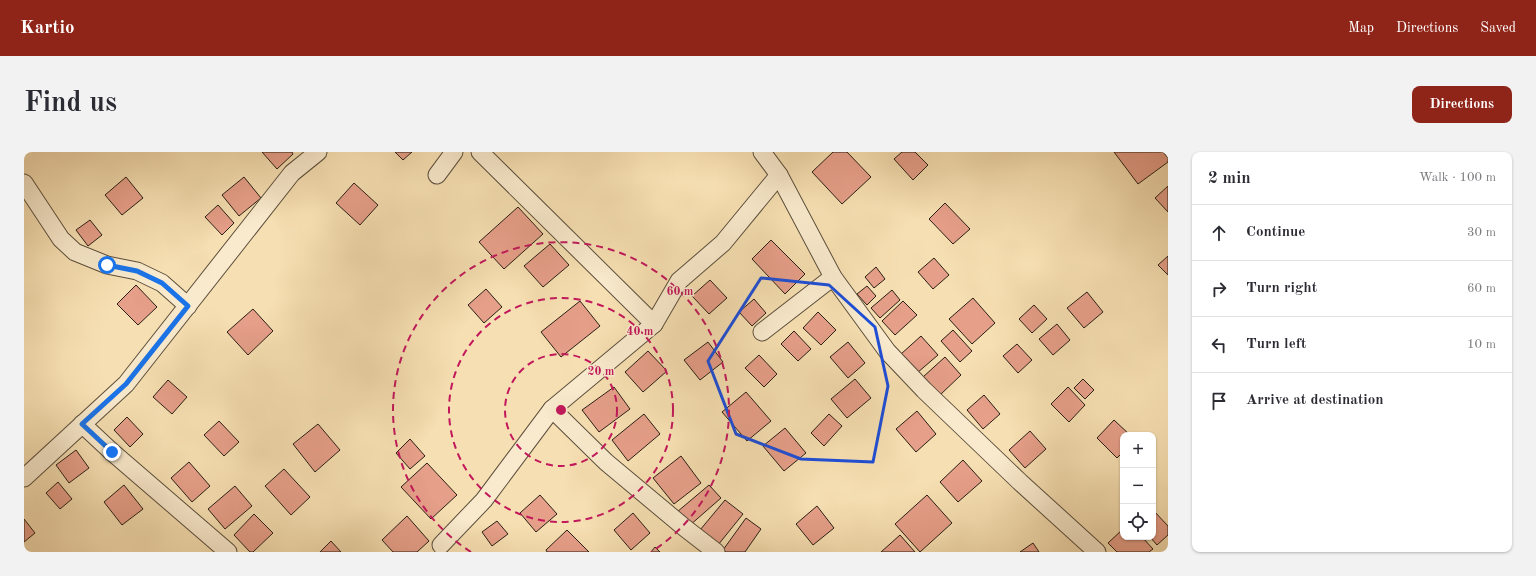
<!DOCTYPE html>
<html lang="en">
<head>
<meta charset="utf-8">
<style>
  :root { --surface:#fff; --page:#f2f2f3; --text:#2b2b33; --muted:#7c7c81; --line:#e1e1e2; --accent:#8f2418 }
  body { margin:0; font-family:"Old Standard TT",serif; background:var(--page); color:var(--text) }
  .controls { position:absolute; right:12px; bottom:12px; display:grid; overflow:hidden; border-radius:8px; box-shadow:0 1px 3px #0004 }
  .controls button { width:36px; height:36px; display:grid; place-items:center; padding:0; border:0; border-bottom:1px solid var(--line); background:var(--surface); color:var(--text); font:20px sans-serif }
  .stop { position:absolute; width:12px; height:12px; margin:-9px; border:3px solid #1a73e8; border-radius:50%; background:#fff }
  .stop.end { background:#1a73e8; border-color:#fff; box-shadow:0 1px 4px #0008 }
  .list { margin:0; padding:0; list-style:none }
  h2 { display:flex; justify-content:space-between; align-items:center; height:52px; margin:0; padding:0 16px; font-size:17px }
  h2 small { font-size:13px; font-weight:400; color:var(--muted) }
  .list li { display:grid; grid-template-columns:26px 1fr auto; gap:12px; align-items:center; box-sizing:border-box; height:56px; padding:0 16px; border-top:1px solid var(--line) }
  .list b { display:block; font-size:15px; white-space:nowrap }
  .list em { font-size:13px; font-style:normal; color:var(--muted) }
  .icon { flex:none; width:22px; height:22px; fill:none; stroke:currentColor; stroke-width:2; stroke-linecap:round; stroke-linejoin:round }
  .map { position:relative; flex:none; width:1144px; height:400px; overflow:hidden; border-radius:8px }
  header { display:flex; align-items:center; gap:24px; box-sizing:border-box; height:56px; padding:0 20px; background:var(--accent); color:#fff }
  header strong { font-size:19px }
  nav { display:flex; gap:22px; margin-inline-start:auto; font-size:14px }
  .intro { display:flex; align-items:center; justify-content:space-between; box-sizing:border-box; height:96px; padding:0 24px }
  h1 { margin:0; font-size:28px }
  .button { padding:10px 18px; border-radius:8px; background:var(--accent); color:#fff; font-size:14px; font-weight:700 }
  main { display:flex; gap:24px; padding:0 24px }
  aside { flex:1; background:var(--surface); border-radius:8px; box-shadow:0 1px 3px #0004 }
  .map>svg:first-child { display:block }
  .building { fill:#e69f89; stroke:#291f14 }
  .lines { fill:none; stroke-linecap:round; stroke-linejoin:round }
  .street-casing { stroke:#5c4f3c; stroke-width:19 }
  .street { stroke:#f9eacd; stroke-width:17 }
  .route { stroke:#1a73e8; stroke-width:5 }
  .marked { fill:none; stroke:#1d4ed8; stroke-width:3; stroke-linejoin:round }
  .ring { fill:none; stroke:#c2185b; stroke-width:2; stroke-dasharray:7 5 }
  .centre { fill:#c2185b; stroke:#f9eacd; stroke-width:2 }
  .ring-label { font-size:12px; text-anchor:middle; font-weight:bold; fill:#c2185b; stroke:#f9eacd; stroke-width:3; stroke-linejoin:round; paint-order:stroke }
</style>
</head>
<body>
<header>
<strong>Kartio</strong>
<nav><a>Map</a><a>Directions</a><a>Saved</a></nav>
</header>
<div class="intro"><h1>Find us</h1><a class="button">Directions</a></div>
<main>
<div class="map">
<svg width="1144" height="400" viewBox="0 0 1144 400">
  <rect width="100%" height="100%" fill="#f6dfb2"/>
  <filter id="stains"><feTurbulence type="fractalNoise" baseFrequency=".005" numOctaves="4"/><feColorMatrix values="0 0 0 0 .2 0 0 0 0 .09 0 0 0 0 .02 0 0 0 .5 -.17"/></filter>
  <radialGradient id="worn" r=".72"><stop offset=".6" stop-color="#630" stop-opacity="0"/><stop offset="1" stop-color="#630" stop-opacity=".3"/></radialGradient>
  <!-- building -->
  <g class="building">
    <path d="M238 0H268L269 2 253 17Z"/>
    <path d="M371 0H388L379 8Z"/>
    <path d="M809 0H823L847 25 818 52 788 20Z"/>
    <path d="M878 0H891L904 13 889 28 870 7Z"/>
    <path d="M1090 0H1139L1144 6V10L1114 32Z"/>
    <path d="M102 25 119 46 98 63 81 43Z"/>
    <path d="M220 25 237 46 215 64 198 43Z"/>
    <path d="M330 31 354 53 336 73 312 51Z"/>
    <path d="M1144 34V60L1131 46Z"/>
    <path d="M921 51 946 77 929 92 905 67Z"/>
    <path d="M194 53 210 71 198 83 181 65Z"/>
    <path d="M494 55 519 82 480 117 455 90Z"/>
    <path d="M66 68 78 83 64 94 52 78Z"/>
    <path d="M747 88 781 122 761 142 728 107Z"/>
    <path d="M526 92 545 113 519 135 500 114Z"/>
    <path d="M1144 104V123L1134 113Z"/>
    <path d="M910 106 925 123 909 137 894 120Z"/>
    <path d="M852 115 861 127 850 136 841 125Z"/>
    <path d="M686 128 703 146 685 162 668 144Z"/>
    <path d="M112 133 133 155 114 173 93 152Z"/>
    <path d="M843 134 852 144 843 153 833 142Z"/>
    <path d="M462 137 478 155 460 171 444 153Z"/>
    <path d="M868 138 876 148 856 166 847 156Z"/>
    <path d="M1063 140 1079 160 1060 176 1043 156Z"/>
    <path d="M949 146 971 171 948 192 925 167Z"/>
    <path d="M730 147 742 161 728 174 715 160Z"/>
    <path d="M556 149 576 174 537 205 517 180Z"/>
    <path d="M879 149 893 163 871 183 858 169Z"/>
    <path d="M1010 153 1023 167 1008 181 995 167Z"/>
    <path d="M229 157 249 179 224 203 203 180Z"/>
    <path d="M794 160 812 178 797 193 779 176Z"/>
    <path d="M1033 172 1046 188 1029 203 1015 187Z"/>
    <path d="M929 178 948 199 936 210 917 189Z"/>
    <path d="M770 179 787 197 774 209 757 192Z"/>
    <path d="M897 184 914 203 893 221 877 202Z"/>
    <path d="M684 190 699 210 676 228 660 208Z"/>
    <path d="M824 190 841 211 824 226 806 205Z"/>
    <path d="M993 192 1008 208 994 221 979 204Z"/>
    <path d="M624 199 643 219 619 240 601 220Z"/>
    <path d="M735 203 753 222 740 235 721 216Z"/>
    <path d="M921 205 937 223 916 243 899 225Z"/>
    <path d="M831 227 847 246 823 266 807 247Z"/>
    <path d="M1059 227 1070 238 1061 247 1050 236Z"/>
    <path d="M144 228 163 245 148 262 129 245Z"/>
    <path d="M590 235 606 257 575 280 558 258Z"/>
    <path d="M1044 235 1061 253 1045 270 1027 252Z"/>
    <path d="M722 240 747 269 723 289 698 260Z"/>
    <path d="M960 243 976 262 959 277 943 258Z"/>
    <path d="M893 259 912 282 892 300 872 277Z"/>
    <path d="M620 262 636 282 604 309 588 288Z"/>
    <path d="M805 262 818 274 800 294 787 281Z"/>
    <path d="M103 265 119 282 106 295 90 278Z"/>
    <path d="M1090 268 1106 283H1099V300L1093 306 1073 286Z"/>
    <path d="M195 269 215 290 200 304 180 283Z"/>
    <path d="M294 272 316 298 291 320 269 292Z"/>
    <path d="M761 276 782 301 760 319 739 294Z"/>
    <path d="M1006 279 1022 297 1001 316 985 298Z"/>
    <path d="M386 287 401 304 386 317 372 301Z"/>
    <path d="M52 298 65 316 45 331 32 313Z"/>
    <path d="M657 304 677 331 650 352 629 326Z"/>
    <path d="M939 308 958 329 934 350 916 330Z"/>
    <path d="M165 310 186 334 168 350 147 326Z"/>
    <path d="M403 311 433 343 407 367 377 335Z"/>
    <path d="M260 317 286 345 267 363 241 334Z"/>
    <path d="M34 330 48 347 36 357 22 341Z"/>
    <path d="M100 333 119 357 98 373 80 350Z"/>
    <path d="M685 333 697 346 665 374 653 360Z"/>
    <path d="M211 334 228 354 201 377 184 357Z"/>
    <path d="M516 343 533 362 512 380 496 361Z"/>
    <path d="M903 343 928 371 896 400 871 372Z"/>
    <path d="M701 348 719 362 694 393 676 378Z"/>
    <path d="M793 354 810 376 789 393 772 372Z"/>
    <path d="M1129 358 1144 374V383L1133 393 1126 385H1129Z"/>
    <path d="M609 361 626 381 607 398 590 378Z"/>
    <path d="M230 362 249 381 229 400H226L210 383Z"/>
    <path d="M383 364 405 389 393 400H369L358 388Z"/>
    <path d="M722 366 737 377 721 400H702L699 398Z"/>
    <path d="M0 367 11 381 0 390Z"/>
    <path d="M473 369 484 382 468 394 458 380Z"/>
    <path d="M1099 377V385H1118L1129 397 1125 400H1093L1084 391Z"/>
    <path d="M543 378 565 400H523L522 398Z"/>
    <path d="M876 383 891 400H857Z"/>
    <path d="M307 389 317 400H296Z"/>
    <path d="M1009 391 1015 400H996Z"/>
    <path d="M631 395 636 400H627Z"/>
  </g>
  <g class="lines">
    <!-- street casing -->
    <g class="street-casing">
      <g id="street">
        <path d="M456 0 630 172"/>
        <path d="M738 0 755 23 809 125 863 199 900 238 996 330 1073 400"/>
        <path d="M413 23 430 0"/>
        <path d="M0 31 37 87 51 100 83 113 113 119 138 131 164 154"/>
        <path d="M738 180 809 125"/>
        <path d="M528 257 582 310 661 376 692 400"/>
        <path d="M58 272 88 300 204 400"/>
        <path d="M0 326 102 232 268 21 294 0"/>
        <path d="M417 393 460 348 528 257 630 172 655 129 699 91 755 23"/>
      </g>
    </g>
    <!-- street -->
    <use href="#street" class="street"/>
  </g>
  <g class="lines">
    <!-- route -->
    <path class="route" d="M83 113 113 119 138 131 164 154 102 232 58 272 88 300"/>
  </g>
  <!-- marked area -->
  <path class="marked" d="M737 126 805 133 851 175 864 234 849 310 777 307 712 282 684 209Z"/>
  <!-- distance rings -->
  <g class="ring">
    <circle cx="537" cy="258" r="56"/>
    <circle cx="537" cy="258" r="112"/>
    <path d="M447 400A168 168 0 1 1 627 400"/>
  </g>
  <circle cx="537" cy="258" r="6" class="centre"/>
  <g class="ring-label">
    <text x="656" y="143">60 m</text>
    <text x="616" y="183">40 m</text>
    <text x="577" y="223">20 m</text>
  </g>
  <rect width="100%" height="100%" filter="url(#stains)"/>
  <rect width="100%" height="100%" fill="url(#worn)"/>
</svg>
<div class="controls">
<button>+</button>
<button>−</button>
<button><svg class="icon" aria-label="locate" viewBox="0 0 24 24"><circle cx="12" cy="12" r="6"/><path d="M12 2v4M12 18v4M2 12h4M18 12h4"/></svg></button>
</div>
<div class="stop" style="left:83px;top:113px"></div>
<div class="stop end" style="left:88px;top:300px"></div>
</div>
<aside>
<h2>2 min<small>Walk · 100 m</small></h2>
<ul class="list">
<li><svg class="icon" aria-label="ahead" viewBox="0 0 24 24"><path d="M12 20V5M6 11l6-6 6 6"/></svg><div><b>Continue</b></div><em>30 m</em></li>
<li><svg class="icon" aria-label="right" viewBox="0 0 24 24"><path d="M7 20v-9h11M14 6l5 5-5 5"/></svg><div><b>Turn right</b></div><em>60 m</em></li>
<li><svg class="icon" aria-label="left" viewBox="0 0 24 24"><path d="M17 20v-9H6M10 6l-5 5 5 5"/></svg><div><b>Turn left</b></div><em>10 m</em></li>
<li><svg class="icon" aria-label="arrive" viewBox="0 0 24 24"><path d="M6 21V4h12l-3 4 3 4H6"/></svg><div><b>Arrive at destination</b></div></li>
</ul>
</aside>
</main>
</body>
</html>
